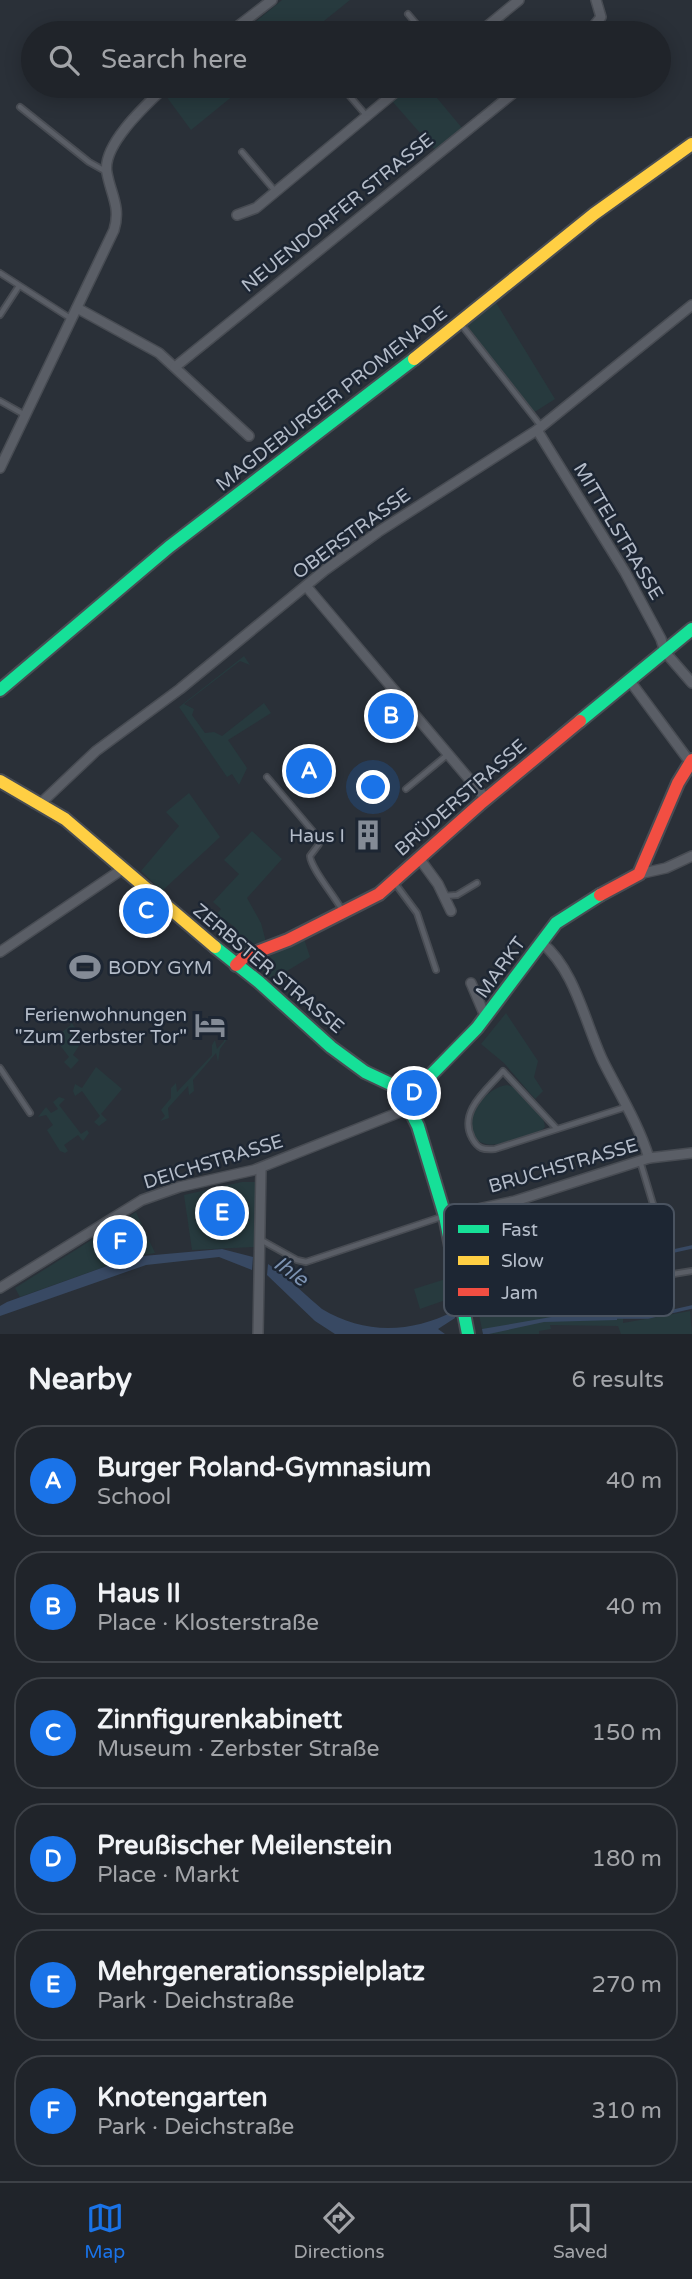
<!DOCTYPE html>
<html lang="en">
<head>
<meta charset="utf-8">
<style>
  :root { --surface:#20242a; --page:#2d3036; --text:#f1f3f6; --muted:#a2a4a8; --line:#3d4147; --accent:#1a73e8 }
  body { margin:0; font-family:"Varela Round",sans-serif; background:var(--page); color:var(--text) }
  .you { position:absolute; left:374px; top:788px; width:24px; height:24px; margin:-18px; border:5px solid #fff; border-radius:50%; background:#1a73e8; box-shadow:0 0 0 10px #1a73e833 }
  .badge { display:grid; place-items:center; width:46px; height:46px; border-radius:50%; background:var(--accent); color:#fff; font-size:23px; font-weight:700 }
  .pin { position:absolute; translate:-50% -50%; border:4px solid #fff; box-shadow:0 2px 7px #0006 }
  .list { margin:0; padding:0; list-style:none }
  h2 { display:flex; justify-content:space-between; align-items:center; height:91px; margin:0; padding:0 28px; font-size:30px }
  h2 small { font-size:23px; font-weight:400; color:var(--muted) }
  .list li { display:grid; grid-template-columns:46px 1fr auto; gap:21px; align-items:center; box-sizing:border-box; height:112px; margin:0 14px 14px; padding:0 14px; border:2px solid var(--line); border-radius:28px }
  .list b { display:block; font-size:26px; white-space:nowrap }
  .list p { margin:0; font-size:23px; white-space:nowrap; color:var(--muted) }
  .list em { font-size:23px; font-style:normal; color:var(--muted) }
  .icon { flex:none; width:38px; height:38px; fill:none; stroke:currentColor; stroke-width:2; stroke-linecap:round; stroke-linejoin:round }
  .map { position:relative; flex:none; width:692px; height:1334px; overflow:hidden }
  .search { position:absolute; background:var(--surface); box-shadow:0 4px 18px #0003; left:21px; right:21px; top:21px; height:77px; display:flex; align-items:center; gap:18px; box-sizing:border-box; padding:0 24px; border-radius:38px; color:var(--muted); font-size:26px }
  .sheet { height:847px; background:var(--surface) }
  nav { display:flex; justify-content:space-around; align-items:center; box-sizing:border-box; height:98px; border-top:2px solid var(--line); background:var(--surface); font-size:19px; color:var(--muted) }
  nav a { display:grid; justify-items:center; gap:4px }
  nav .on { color:var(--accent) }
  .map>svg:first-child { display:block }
  .green { fill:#273a3e }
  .water { fill:#384963 }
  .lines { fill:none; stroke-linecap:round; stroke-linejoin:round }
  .stream { stroke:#384963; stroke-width:3.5 }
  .lane-casing { stroke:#484c53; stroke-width:8 }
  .street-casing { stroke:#484c53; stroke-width:12 }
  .fast-casing { stroke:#484c53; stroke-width:16 }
  .slow-casing { stroke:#484c53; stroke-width:16 }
  .jam-casing { stroke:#484c53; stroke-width:16 }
  .lane { stroke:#5a5e66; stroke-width:4.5 }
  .street { stroke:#5a5e66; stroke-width:9 }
  .fast { stroke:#16e098; stroke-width:12 }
  .slow { stroke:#ffcf43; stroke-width:12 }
  .jam { stroke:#f24e42; stroke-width:12 }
  .labels { text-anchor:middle; stroke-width:5; stroke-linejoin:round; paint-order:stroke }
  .street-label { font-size:19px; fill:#b4bcc9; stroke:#1d2633 }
  .poi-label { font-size:19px; fill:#b4bcc9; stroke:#1d2633; text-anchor:end }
  .water-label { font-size:21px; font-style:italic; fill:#7c92b1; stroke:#1d2633 }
  .key { fill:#1d2633; stroke:#4a5360; stroke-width:2 }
  .key-label { font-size:19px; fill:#b4bcc9 }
</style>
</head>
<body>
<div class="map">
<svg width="692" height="1334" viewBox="0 0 692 1334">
  <rect width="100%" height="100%" fill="#2a3038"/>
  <!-- green -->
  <g class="green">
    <path d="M282 0H350L309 33H242Z"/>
    <path d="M178 86H245L191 130 166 96Z"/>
    <path d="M410 86H427L462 128 435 150 392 101Z"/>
    <path d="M495 301 555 399 533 413 467 326Z"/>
    <path d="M244 656 250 665 240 661 184 704 194 709 192 715 205 733 214 732 222 736 264 703 271 713 228 740 247 768 239 785 232 774 227 777 179 707Z"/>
    <path d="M189 793 220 837 162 891 141 871 179 826 166 812Z"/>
    <path d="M252 831 282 859 247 898 261 923 266 942 232 947 229 946 236 928 217 914 221 909 213 902 239 874 224 860Z"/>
    <path d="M304 939 310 957 287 971 282 969 270 978 256 963Z"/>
    <path d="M506 1013 538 1061 534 1077 543 1091 535 1099 504 1063 481 1044Z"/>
    <path d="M73 1015 76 1017 71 1022 84 1040 90 1035 92 1038 88 1045 82 1041 73 1055 79 1060 71 1069 64 1062 69 1057 53 1036 47 1040 45 1036 51 1030 57 1036 71 1025 66 1019Z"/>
    <path d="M227 1034 228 1038 220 1049 218 1062 216 1053 193 1080 194 1091 189 1095 188 1086 168 1108 169 1118 160 1121 165 1116 161 1110 171 1098V1088L176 1083 177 1092 212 1055V1045L215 1040 217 1049 224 1041 223 1036Z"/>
    <path d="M96 1067 122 1089 101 1114 107 1120 99 1126 94 1122 100 1116 82 1091 75 1096 73 1091 75 1084 82 1088Z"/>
    <path d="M507 1085C522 1089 544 1111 545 1127 539 1134 525 1136 516 1140 446 1163 470 1090 507 1085Z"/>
    <path d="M59 1097 65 1099 59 1105 81 1134 87 1130 89 1133 83 1141 78 1135 64 1145 68 1151 65 1153 60 1151 47 1130 53 1125 46 1115 38 1117 46 1107 51 1113 58 1109 53 1102Z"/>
    <path d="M242 1182H258L254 1247 192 1250 184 1195Z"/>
    <path d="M136 1212 155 1253 132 1257 20 1297 15 1288Z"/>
    <path d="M623 1263V1323L690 1311 692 1334H621L618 1326 550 1325 551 1329 539 1331V1334H483L474 1291 523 1280 525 1286 581 1269Z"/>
    <path d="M452 1277 457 1296 420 1309 414 1289Z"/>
  </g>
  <!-- water -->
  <g class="water">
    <path d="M222 1249 253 1257 252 1270 219 1257 146 1265 0 1316V1306L7 1302 132 1257Z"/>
    <path d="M268 1264C288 1277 304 1294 322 1309 363 1334 410 1334 454 1311L455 1318 438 1329 445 1334H335L315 1321 267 1275Z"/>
    <path d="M617 1314V1320L544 1322 489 1334H483L482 1329 557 1316Z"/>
  </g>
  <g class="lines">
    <!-- stream -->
    <g class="stream">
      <path d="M524 1283 587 1264 642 1258 692 1247"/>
      <path d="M615 1317H648L692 1307"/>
    </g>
    <!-- lane casing -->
    <g class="lane-casing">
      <g id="lane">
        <path d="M408 14 424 33"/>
        <path d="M341 86 366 115"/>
        <path d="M20 107 89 162 105 171"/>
        <path d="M242 152 275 191"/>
        <path d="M0 273 70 318"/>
        <path d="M0 315 19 286"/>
        <path d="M460 323 541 426"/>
        <path d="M0 401 25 415"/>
        <path d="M267 777 317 836 319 844 310 856C311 869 334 895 342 910"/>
        <path d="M406 789 447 755"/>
        <path d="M394 882 417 913 436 970"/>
        <path d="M444 896 457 895 477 883"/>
        <path d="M0 1068 30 1113"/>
        <path d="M557 1129 503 1071C487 1090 458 1111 472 1138 478 1149 483 1150 495 1149L626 1107"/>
        <path d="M640 1161 656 1214 667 1275 692 1271"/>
        <path d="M261 1240 297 1260 306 1262 444 1216"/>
      </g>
    </g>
    <!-- street casing -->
    <g class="street-casing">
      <g id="street">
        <path d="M229 33 272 0"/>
        <path d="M479 33 519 0"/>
        <path d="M588 33 601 17 596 0"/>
        <path d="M237 215 256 208 403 86"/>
        <path d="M77 308 159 353 249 436"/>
        <path d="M175 367 522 86"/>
        <path d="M537 430 625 572 661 639 665 652 692 683"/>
        <path d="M0 468 114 230C121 207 111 195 107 173 101 145 148 103 166 86"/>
        <path d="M306 586 486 799"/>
        <path d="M630 681 690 762"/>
        <path d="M40 804 96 751 180 689 325 570 378 532 537 430 692 305"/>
        <path d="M419 858 438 884 451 911"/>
        <path d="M639 874 666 868 692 856"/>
        <path d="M542 943C575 970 585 1023 603 1061 619 1093 638 1123 649 1158"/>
        <path d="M0 952 124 868"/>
        <path d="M471 983 486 1018"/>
        <path d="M445 1216 515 1201 649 1158 692 1153"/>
        <path d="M0 1288 142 1200 179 1187 254 1170 410 1108"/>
        <path d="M258 1334 261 1168"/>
      </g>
    </g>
    <!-- fast casing -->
    <g class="fast-casing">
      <g id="fast">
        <path d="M0 690 169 547 414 359"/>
        <path d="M580 721 692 629"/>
        <path d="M215 947 259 982 331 1047 365 1072 399 1088 418 1126 445 1216 468 1334"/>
        <path d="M399 1088 425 1081 477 1028 556 923 600 895"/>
      </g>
    </g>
    <!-- slow casing -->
    <g class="slow-casing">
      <g id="slow">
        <path d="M414 359 594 214 692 144"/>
        <path d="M0 781 65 819 215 947"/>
      </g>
    </g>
    <!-- jam casing -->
    <g class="jam-casing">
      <g id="jam">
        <path d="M600 895 639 874 678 783 692 760"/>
        <path d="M236 965 244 957 288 940 379 894 480 804 580 721"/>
      </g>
    </g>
    <!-- lane -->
    <use href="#lane" class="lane"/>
    <!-- street -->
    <use href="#street" class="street"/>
    <!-- fast -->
    <use href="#fast" class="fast"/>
    <!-- slow -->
    <use href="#slow" class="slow"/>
    <!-- jam -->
    <use href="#jam" class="jam"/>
  </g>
  <!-- icons -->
  <defs>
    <g id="building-bare" transform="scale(2.415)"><path d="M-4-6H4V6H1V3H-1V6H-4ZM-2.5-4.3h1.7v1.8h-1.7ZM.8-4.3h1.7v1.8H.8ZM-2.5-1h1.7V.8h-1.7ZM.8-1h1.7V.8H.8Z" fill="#848b96" stroke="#1d2633" stroke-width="2.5" paint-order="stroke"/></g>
    <g id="stadium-bare" transform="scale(2.415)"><path d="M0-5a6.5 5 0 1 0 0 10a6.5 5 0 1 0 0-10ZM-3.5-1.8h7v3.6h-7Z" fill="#848b96" stroke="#1d2633" stroke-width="2.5" paint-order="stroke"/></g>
    <g id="hotel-bare" transform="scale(2.415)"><path d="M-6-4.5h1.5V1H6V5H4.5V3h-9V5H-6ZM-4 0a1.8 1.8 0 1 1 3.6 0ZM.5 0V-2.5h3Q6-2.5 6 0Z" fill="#848b96" stroke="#1d2633" stroke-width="2.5" paint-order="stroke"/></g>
  </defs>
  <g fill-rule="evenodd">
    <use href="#building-bare" x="368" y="835"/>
    <use href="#stadium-bare" x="85" y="967"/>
    <use href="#hotel-bare" x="210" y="1025"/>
  </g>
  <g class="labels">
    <!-- street labels -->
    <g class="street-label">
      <text transform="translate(337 212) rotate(-39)" y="7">NEUENDORFER STRASSE</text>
      <text transform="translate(331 398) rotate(-38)" y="7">MAGDEBURGER PROMENADE</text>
      <text transform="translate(619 531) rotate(59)" y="7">MITTELSTRASSE</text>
      <text transform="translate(351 533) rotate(-36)" y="7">OBERSTRASSE</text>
      <text transform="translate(460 797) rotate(-41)" y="7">BRÜDERSTRASSE</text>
      <text transform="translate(500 967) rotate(-54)" y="7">MARKT</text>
      <text transform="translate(269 968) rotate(40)" y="7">ZERBSTER STRASSE</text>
      <text transform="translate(213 1161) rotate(-17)" y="7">DEICHSTRASSE</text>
      <text transform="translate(563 1165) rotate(-16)" y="7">BRUCHSTRASSE</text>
    </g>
    <!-- poi labels -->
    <g class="poi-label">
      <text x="345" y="842">Haus I</text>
      <text x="108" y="974" text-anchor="start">BODY GYM</text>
      <text x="187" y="1021">Ferienwohnungen<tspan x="187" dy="22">"Zum Zerbster Tor"</tspan></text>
    </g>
    <!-- water labels -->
    <g class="water-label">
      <text transform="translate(291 1271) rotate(35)" y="7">Ihle</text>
    </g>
  </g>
  <!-- legend -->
  <rect x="444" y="1204" width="230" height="112" rx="10" class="key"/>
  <rect x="458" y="1225" width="31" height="8" fill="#16e098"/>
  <rect x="458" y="1256" width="31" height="9" fill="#ffcf43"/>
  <rect x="458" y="1288" width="31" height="8" fill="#f24e42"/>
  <g class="key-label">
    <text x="501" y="1236">Fast</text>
    <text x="501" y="1267">Slow</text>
    <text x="501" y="1299">Jam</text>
  </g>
</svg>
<div class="you"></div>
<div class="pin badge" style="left:309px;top:771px">A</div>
<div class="pin badge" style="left:391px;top:716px">B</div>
<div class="pin badge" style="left:146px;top:911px">C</div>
<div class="pin badge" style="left:414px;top:1093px">D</div>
<div class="pin badge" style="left:222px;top:1213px">E</div>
<div class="pin badge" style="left:120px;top:1242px">F</div>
<div class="search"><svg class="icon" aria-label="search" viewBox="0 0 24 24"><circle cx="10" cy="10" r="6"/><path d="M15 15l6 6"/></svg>Search here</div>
</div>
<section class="sheet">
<h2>Nearby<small>6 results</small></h2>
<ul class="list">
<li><span class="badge">A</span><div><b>Burger Roland-Gymnasium</b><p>School</p></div><em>40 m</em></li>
<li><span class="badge">B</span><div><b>Haus II</b><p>Place · Klosterstraße</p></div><em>40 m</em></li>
<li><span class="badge">C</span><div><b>Zinnfigurenkabinett</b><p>Museum · Zerbster Straße</p></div><em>150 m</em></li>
<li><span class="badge">D</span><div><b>Preußischer Meilenstein</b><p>Place · Markt</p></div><em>180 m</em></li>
<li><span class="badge">E</span><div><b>Mehrgenerationsspielplatz</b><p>Park · Deichstraße</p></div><em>270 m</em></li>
<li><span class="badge">F</span><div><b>Knotengarten</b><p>Park · Deichstraße</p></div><em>310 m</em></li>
</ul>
</section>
<nav>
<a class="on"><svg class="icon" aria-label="map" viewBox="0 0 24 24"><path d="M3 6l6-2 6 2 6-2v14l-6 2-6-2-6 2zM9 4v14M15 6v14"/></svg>Map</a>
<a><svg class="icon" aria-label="directions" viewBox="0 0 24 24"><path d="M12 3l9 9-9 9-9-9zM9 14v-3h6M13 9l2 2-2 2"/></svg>Directions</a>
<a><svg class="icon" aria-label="saved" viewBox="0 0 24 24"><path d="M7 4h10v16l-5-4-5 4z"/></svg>Saved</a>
</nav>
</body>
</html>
